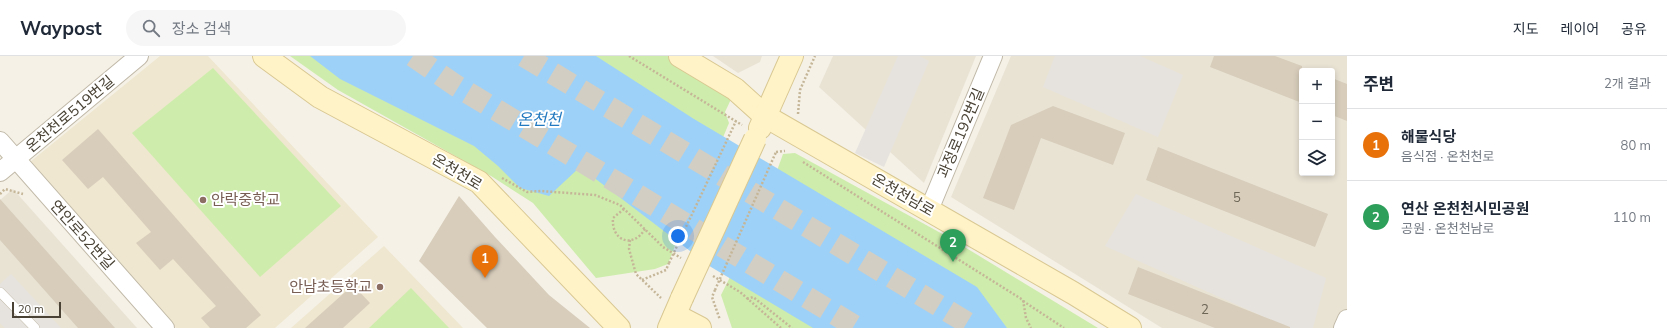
<!DOCTYPE html>
<html lang="ko">
<head>
<meta charset="utf-8">
<style>
  :root { --surface:#fff; --page:#f6f6f7; --text:#1f2937; --muted:#747a83; --line:#e0e1e3; --accent:#b45309 }
  body { margin:0; font-family:Mulish,"Noto Sans KR",sans-serif; background:var(--page); color:var(--text) }
  .controls { position:absolute; right:12px; top:12px; display:grid; overflow:hidden; border-radius:4px; box-shadow:0 2px 6px #0003 }
  .controls button { width:36px; height:36px; display:grid; place-items:center; padding:0; border:0; border-bottom:1px solid var(--line); background:var(--surface); color:var(--text); font:20px sans-serif }
  .scale { position:absolute; left:12px; bottom:10px; width:49px; box-sizing:border-box; padding-left:4px; border:2px solid #494235; border-top:0; font-size:11px; line-height:14px; white-space:nowrap; color:#494235; -webkit-text-stroke:3px #fff; paint-order:stroke }
  .you { position:absolute; left:678px; top:180px; width:14px; height:14px; margin:-10px; border:3px solid #fff; border-radius:50%; background:#1a73e8; box-shadow:0 0 0 6px #1a73e833 }
  .badge { display:grid; place-items:center; width:26px; height:26px; border-radius:50%; background:var(--accent); color:#fff; font-size:13px; font-weight:700 }
  .pin { position:absolute; translate:-50% -33px; filter:drop-shadow(0 1px 2px #0008) }
  .pin::after { content:''; position:absolute; top:21px; width:14px; height:12px; background:inherit; clip-path:polygon(0 0,100% 0,50% 100%) }
  .list { margin:0; padding:0; list-style:none }
  h2 { display:flex; justify-content:space-between; align-items:center; height:52px; margin:0; padding:0 16px; font-size:17px }
  h2 small { font-size:13px; font-weight:400; color:var(--muted) }
  .list li { display:grid; grid-template-columns:26px 1fr auto; gap:12px; align-items:center; box-sizing:border-box; height:72px; padding:0 16px; border-top:1px solid var(--line) }
  .list b { display:block; font-size:15px; white-space:nowrap }
  .list p { margin:0; font-size:13px; white-space:nowrap; color:var(--muted) }
  .list em { font-size:13px; font-style:normal; color:var(--muted) }
  .icon { flex:none; width:22px; height:22px; fill:none; stroke:currentColor; stroke-width:2; stroke-linecap:round; stroke-linejoin:round }
  .map { position:relative; flex:none; width:1347px; height:272px; overflow:hidden }
  header { display:flex; align-items:center; gap:24px; box-sizing:border-box; height:56px; padding:0 20px; background:var(--surface); border-bottom:1px solid var(--line) }
  header strong { font-size:19px }
  nav { display:flex; gap:22px; margin-inline-start:auto; font-size:14px }
  .search { width:280px; height:36px; background:var(--page); display:flex; align-items:center; gap:10px; box-sizing:border-box; padding:0 14px; border-radius:22px; color:var(--muted); font-size:15px }
  main { display:flex }
  aside { flex:1; background:var(--surface) }
  .map>svg:first-child { display:block }
  .residential { fill:#e9e3d4; fill-rule:evenodd }
  .education { fill:#efe7cf }
  .green { fill:#ceedac }
  .parking { fill:#e6e3df }
  .water { fill:#9ed1f7 }
  .building { fill:#d8cdbb }
  .lines { fill:none; stroke-linecap:round; stroke-linejoin:round }
  .highway-tunnel { stroke:#d3cec3; stroke-width:22; stroke-dasharray:22 11; stroke-linecap:butt }
  .lane-casing { stroke:#c1b9a8; stroke-width:10 }
  .street-casing { stroke:#c1b9a8; stroke-width:20 }
  .secondary-casing { stroke:#d9c892; stroke-width:24 }
  .path { stroke:#c5b698; stroke-width:2.5; stroke-dasharray:2 2; stroke-linecap:butt }
  .lane { stroke:#fff; stroke-width:9 }
  .street { stroke:#fff; stroke-width:18 }
  .secondary { stroke:#fff3c7; stroke-width:22 }
  .secondary-bridge-casing { stroke:#d9c892; stroke-width:24; stroke-linecap:butt }
  .path-bridge { stroke:#c5b698; stroke-width:2.5; stroke-dasharray:2 2; stroke-linecap:butt }
  .secondary-bridge { stroke:#fff3c7; stroke-width:22 }
  .education-dot { fill:#8d6e63; stroke:#fff; stroke-width:1.5 }
  .labels { text-anchor:middle; stroke-width:4; stroke-linejoin:round; paint-order:stroke }
  .number-label { font-size:13px; fill:#6d6556 }
  .street-label { font-size:15px; fill:#494235; stroke:#fff }
  .education-label { font-size:15px; fill:#785e54; stroke:#fff; text-anchor:start }
  .water-label { font-size:16px; font-style:italic; fill:#237ac0; stroke:#fff }
</style>
</head>
<body>
<header>
<strong>Waypost</strong>
<div class="search"><svg class="icon" aria-label="search" viewBox="0 0 24 24"><circle cx="10" cy="10" r="6"/><path d="M15 15l6 6"/></svg>장소 검색</div>
<nav><a>지도</a><a>레이어</a><a>공유</a></nav>
</header>
<main>
<div class="map">
<svg width="1347" height="272" viewBox="0 0 1347 272">
  <rect width="100%" height="100%" fill="#f5f1e7"/>
  <!-- residential -->
  <g class="residential">
    <path d="M713 0H762L760 6 738 17Z"/>
    <path d="M833 0H976L924 127 819 31Z"/>
    <path d="M1011 0H1347V272H1162L951 141ZM1302 15H1332V117H1302Z"/>
    <path d="M13 133 137 272H0V144Z"/>
  </g>
  <!-- education -->
  <g class="education">
    <path d="M160 0H208L378 181 275 272H176L30 106Z"/>
    <path d="M384 190 463 272H291Z"/>
  </g>
  <!-- green -->
  <g class="green">
    <path d="M290 0H347L581 98 681 174 668 208 655 213 596 222 533 147 491 120 338 34Z"/>
    <path d="M564 0H668L733 39 725 56 729 67 719 91Z"/>
    <path d="M213 12 341 150 260 221 132 77Z"/>
    <path d="M795 97 948 181 1098 272H940L774 123 783 98Z"/>
    <path d="M733 215 829 272H732L721 239Z"/>
    <path d="M411 232 449 272H369Z"/>
  </g>
  <!-- parking -->
  <g class="parking">
    <path d="M898 0H919L929 5 884 111 855 97Z"/>
    <path d="M1055 0H1140L1183 19 1158 81 1043 31Z"/>
    <path d="M1136 138 1326 222 1313 272H1289L1105 190Z"/>
    <path d="M11 218 61 272H5L0 267V228Z"/>
  </g>
  <!-- water -->
  <path class="water" d="M310 0H596L694 63 977 231 1007 272H813L711 211 580 111 549 140 520 132 498 110 474 90 340 23Z"/>
  <!-- building -->
  <g class="building">
    <path d="M1214 0H1275L1302 10V47L1210 11Z"/>
    <path d="M1332 22 1347 28V65L1332 59Z"/>
    <path d="M1053 50 1125 77 1113 109 1041 82 1014 154 983 142 1011 69Z"/>
    <path d="M98 73 261 259 246 272H210L201 262 216 250 173 203 160 214 136 187 151 176 103 121 88 133 62 104Z"/>
    <path d="M1158 91 1328 158 1315 191 1146 124Z"/>
    <path d="M459 140 495 181 549 239 590 272H487L419 205Z"/>
    <path d="M0 143 115 272H78L0 184Z"/>
    <path d="M1138 211 1290 271V272H1215L1128 238Z"/>
    <path d="M353 229 370 247 343 272H305Z"/>
  </g>
  <g class="lines">
    <!-- highway-tunnel -->
    <g class="highway-tunnel">
      <path d="M413 0 455 29 858 272"/>
      <path d="M524 0 976 272"/>
    </g>
    <!-- lane casing -->
    <g class="lane-casing">
      <path id="lane" d="M0 236 35 272"/>
    </g>
    <!-- street casing -->
    <g class="street-casing">
      <g id="street">
        <path d="M0 85 165 272"/>
        <path d="M0 116 139 0"/>
        <path d="M929 154 993 0"/>
        <path d="M1343 272 1347 263"/>
      </g>
    </g>
    <!-- secondary casing -->
    <g class="secondary-casing">
      <g id="secondary">
        <path d="M264 0 320 41 479 126 619 272"/>
        <path d="M680 0 735 33 765 60 1073 237 1130 272"/>
        <path d="M760 72 792 0"/>
        <path d="M675 259 700 272"/>
        <path d="M669 272 682 242"/>
      </g>
    </g>
    <!-- path -->
    <g class="path">
      <path d="M629 0 742 69"/>
      <path d="M798 58 800 34 815 0"/>
      <path d="M776 96 785 95"/>
      <path d="M803 106 1023 244 1026 262 1031 272"/>
      <path d="M502 122 527 136 541 135 595 139 620 149 663 191 681 202"/>
      <path d="M0 138 5 133 23 138"/>
      <path d="M624 153 613 162C611 185 633 193 645 173"/>
      <path d="M630 184 629 193 636 218 661 242"/>
      <path d="M713 220 740 236 781 272"/>
      <path d="M642 224 666 214 669 207"/>
      <path d="M715 234 712 241 720 264"/>
      <path d="M747 243 753 241 792 272"/>
      <path d="M1023 245 1064 272"/>
    </g>
    <!-- lane -->
    <use href="#lane" class="lane"/>
    <!-- street -->
    <use href="#street" class="street"/>
    <!-- secondary -->
    <use href="#secondary" class="secondary"/>
    <!-- secondary-bridge casing -->
    <g class="secondary-bridge-casing">
      <path id="secondary-bridge" d="M682 242 755 83"/>
    </g>
    <!-- path-bridge -->
    <g class="path-bridge">
      <path d="M669 207 736 65"/>
      <path d="M715 234 776 96"/>
    </g>
    <!-- secondary-bridge -->
    <use href="#secondary-bridge" class="secondary-bridge"/>
  </g>
  <!-- markers -->
  <g class="education-dot">
    <circle cx="203" cy="144" r="4"/>
    <circle cx="380" cy="231" r="4"/>
  </g>
  <g class="labels">
    <!-- number labels -->
    <g class="number-label">
      <text x="1237" y="146">5</text>
      <text x="1205" y="258">2</text>
    </g>
    <!-- street labels -->
    <g class="street-label">
      <text transform="translate(70 58) rotate(-40)" y="5">온천천로519번길</text>
      <text transform="translate(961 77) rotate(-67)" y="5">과정로192번길</text>
      <text transform="translate(457 116) rotate(31)" y="5">온천천로</text>
      <text transform="translate(903 139) rotate(30)" y="5">온천천남로</text>
      <text transform="translate(82 179) rotate(48)" y="5">연안로52번길</text>
    </g>
    <!-- education labels -->
    <g class="education-label">
      <text x="211" y="149">안락중학교</text>
      <text x="372" y="236" text-anchor="end">안남초등학교</text>
    </g>
    <!-- water labels -->
    <g class="water-label">
      <text x="539" y="69">온천천</text>
    </g>
  </g>
</svg>
<div class="controls">
<button>+</button>
<button>−</button>
<button><svg class="icon" aria-label="layers" viewBox="0 0 24 24"><path d="M12 4l9 5-9 5-9-5zM3 14l9 5 9-5"/></svg></button>
</div>
<div class="scale">20 m</div>
<div class="you"></div>
<div class="pin badge" style="left:485px;top:222px;background:#e8710a">1</div>
<div class="pin badge" style="left:953px;top:206px;background:#2e9e5b">2</div>
</div>
<aside>
<h2>주변<small>2개 결과</small></h2>
<ul class="list">
<li><span class="badge" style="background:#e8710a">1</span><div><b>해물식당</b><p>음식점 · 온천천로</p></div><em>80 m</em></li>
<li><span class="badge" style="background:#2e9e5b">2</span><div><b>연산 온천천시민공원</b><p>공원 · 온천천남로</p></div><em>110 m</em></li>
</ul>
</aside>
</main>
</body>
</html>
